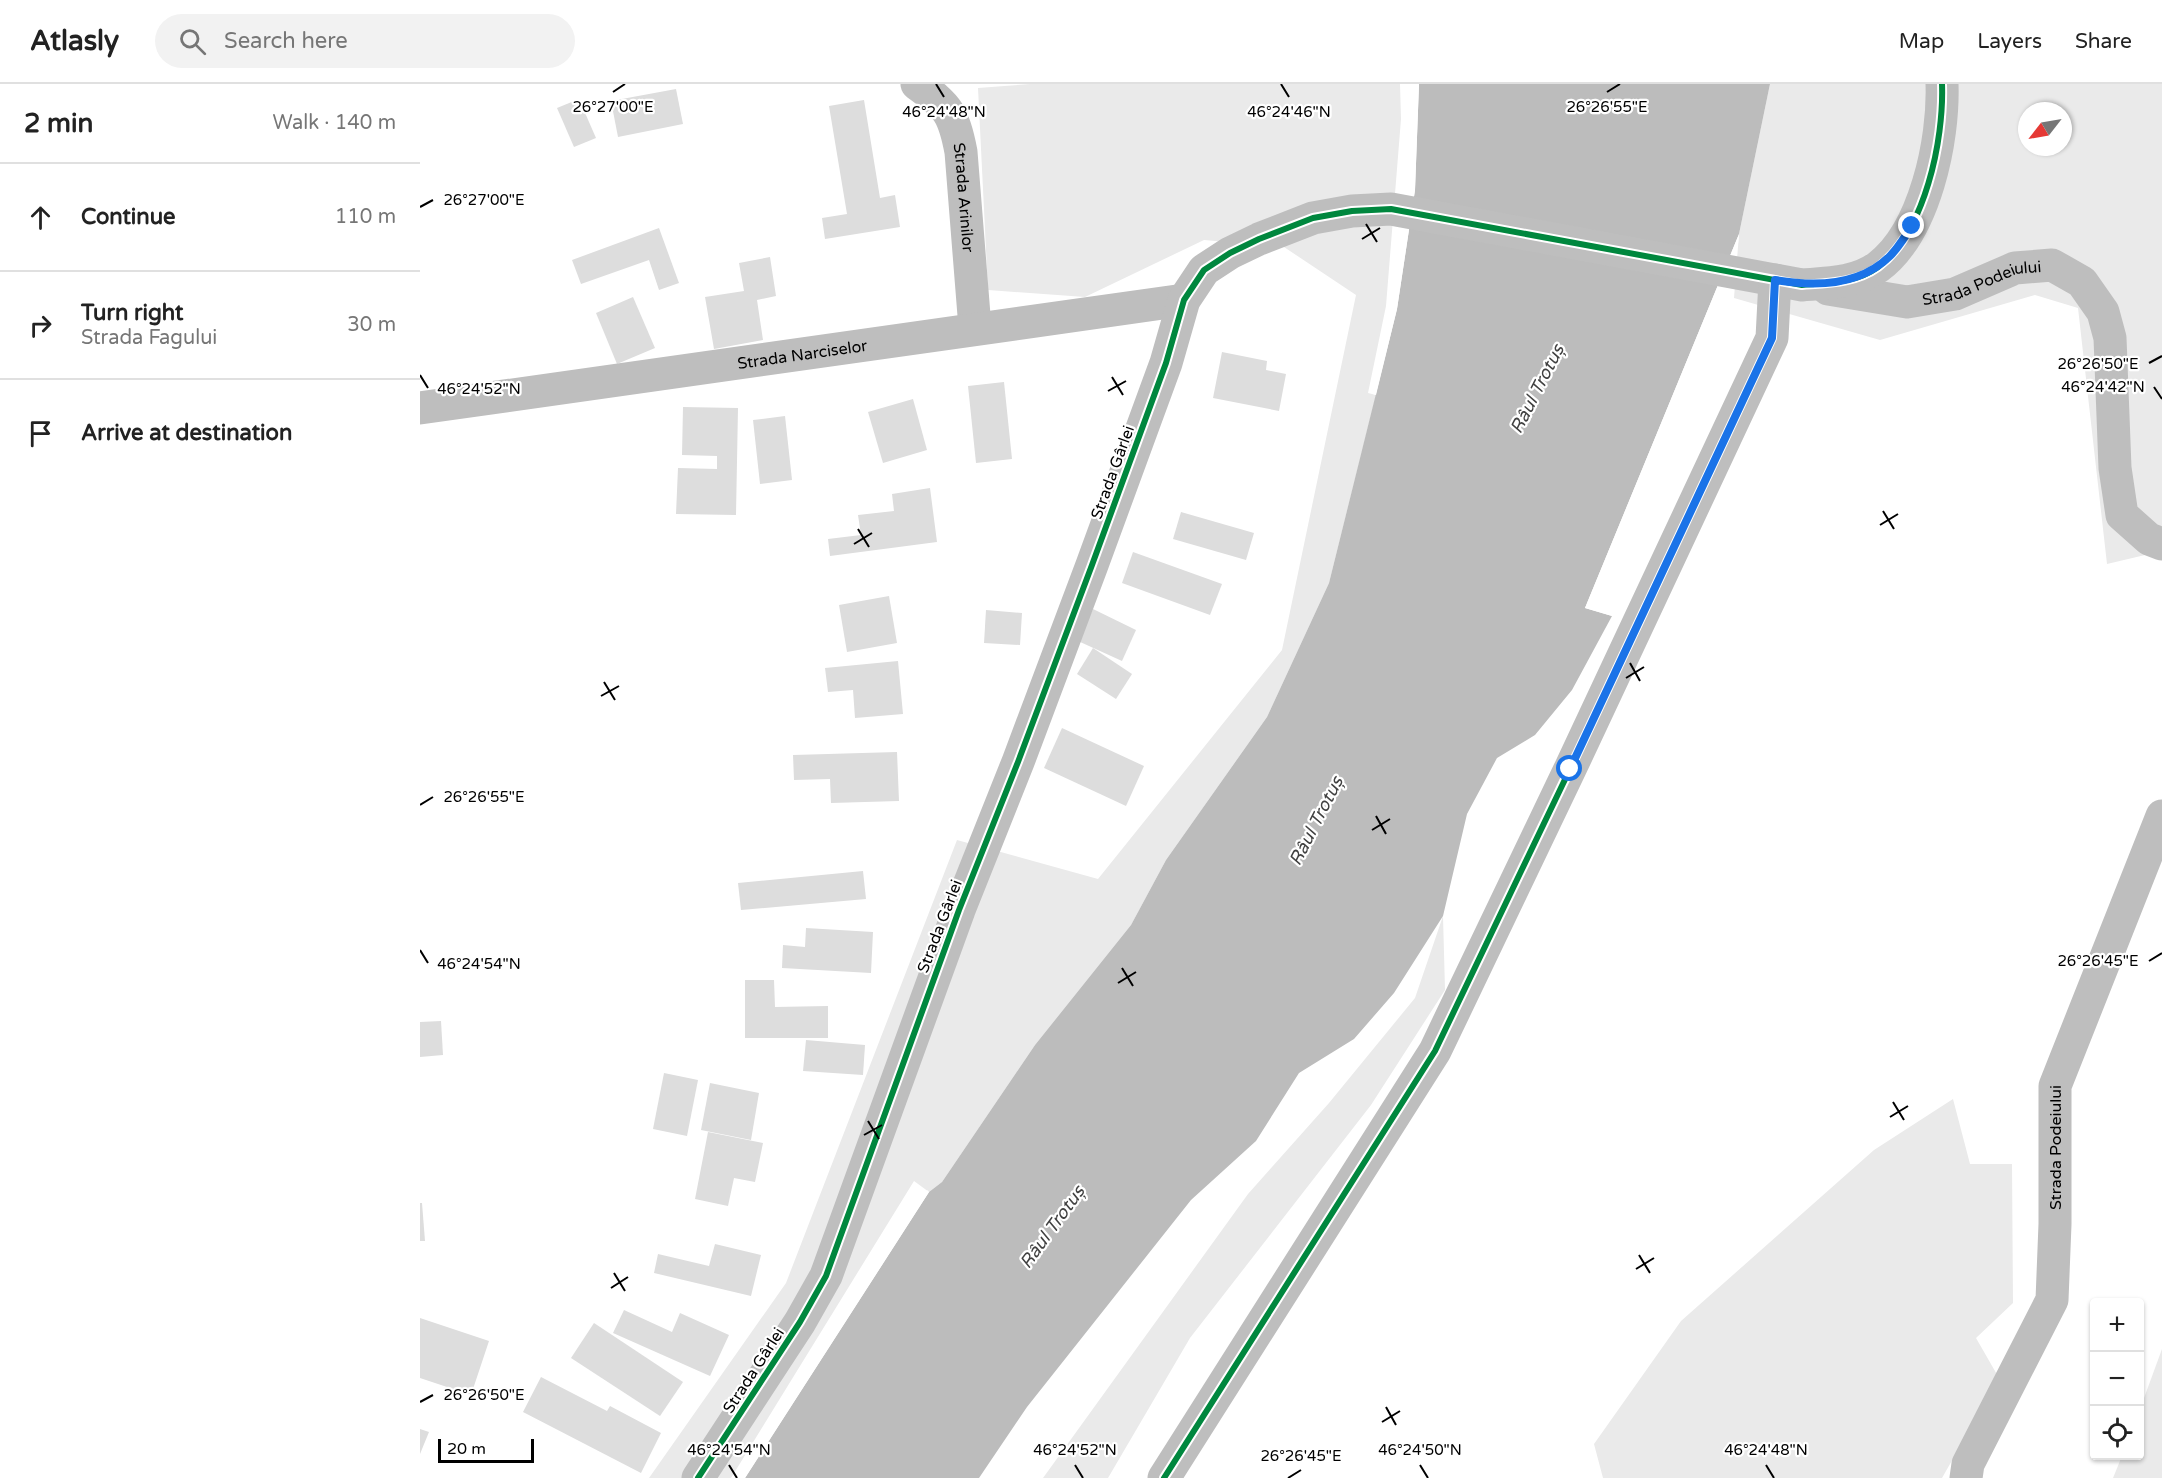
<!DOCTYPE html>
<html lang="en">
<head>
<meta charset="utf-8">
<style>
  :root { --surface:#fff; --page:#f2f2f2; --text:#222; --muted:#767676; --line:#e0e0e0 }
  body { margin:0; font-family:"Varela Round",sans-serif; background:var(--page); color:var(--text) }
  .controls { position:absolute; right:18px; bottom:18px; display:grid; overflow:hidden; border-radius:6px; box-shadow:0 2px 4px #0004 }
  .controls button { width:54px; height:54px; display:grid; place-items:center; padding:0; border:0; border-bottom:2px solid var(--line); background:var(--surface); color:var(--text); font:30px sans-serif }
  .compass { position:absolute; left:1598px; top:18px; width:54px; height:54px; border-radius:50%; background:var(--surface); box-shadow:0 2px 4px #0004; rotate:239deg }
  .scale { position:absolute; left:18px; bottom:15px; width:96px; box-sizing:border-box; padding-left:6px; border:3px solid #000; border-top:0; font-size:16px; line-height:21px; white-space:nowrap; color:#000; -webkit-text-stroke:4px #fff; paint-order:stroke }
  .stop { position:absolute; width:18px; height:18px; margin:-14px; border:4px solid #1a73e8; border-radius:50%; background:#fff }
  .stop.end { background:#1a73e8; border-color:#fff; box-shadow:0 2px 6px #0008 }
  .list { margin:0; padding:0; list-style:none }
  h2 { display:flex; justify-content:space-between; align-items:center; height:78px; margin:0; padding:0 24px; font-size:26px }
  h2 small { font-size:20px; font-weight:400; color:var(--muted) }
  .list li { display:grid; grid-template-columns:39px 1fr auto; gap:18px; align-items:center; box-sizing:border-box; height:108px; padding:0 24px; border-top:2px solid var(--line) }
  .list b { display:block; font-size:22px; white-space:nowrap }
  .list p { margin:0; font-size:20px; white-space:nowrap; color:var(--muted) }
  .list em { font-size:20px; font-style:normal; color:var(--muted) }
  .icon { flex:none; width:33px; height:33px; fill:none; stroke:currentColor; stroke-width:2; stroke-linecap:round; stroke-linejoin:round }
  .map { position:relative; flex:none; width:1742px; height:1394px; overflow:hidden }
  header { display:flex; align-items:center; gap:36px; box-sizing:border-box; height:84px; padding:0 30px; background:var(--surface); border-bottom:2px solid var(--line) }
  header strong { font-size:28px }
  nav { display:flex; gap:33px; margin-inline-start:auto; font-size:21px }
  .search { width:420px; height:54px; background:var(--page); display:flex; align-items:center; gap:15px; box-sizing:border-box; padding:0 21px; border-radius:33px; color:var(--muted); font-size:22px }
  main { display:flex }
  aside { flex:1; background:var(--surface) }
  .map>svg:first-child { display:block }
  .green { fill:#eaeaea; fill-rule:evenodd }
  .water { fill:#bcbcbc }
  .pier { fill:#fff }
  .building { fill:#ddd }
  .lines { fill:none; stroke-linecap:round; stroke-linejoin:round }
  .street { stroke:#bebebe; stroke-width:33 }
  .cycleway-casing { stroke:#fff; stroke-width:10 }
  .cycleway { stroke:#00873e; stroke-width:6 }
  .route { stroke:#1a73e8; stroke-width:8 }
  .ticks { fill:none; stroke:#000; stroke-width:2 }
  .labels { text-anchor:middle; stroke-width:4.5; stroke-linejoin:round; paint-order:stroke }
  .street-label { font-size:16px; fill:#000; stroke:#fff }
  .water-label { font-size:18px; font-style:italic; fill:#414141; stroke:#fff }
  .ticks-label { font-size:15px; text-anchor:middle; fill:#000; stroke:#fff; stroke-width:4.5; stroke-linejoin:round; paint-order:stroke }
</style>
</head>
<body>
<header>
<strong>Atlasly</strong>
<div class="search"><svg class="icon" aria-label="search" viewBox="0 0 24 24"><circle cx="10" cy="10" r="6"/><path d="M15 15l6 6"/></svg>Search here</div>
<nav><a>Map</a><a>Layers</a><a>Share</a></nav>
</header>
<main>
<aside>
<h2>2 min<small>Walk · 140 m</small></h2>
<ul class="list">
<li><svg class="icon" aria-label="ahead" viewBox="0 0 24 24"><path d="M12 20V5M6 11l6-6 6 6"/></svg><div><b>Continue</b></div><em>110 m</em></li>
<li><svg class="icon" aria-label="right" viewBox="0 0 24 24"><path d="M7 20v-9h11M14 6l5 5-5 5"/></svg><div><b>Turn right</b><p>Strada Fagului</p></div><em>30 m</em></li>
<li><svg class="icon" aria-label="arrive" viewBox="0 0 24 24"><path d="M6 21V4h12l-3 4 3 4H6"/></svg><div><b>Arrive at destination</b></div></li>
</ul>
</aside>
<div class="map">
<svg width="1742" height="1394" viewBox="0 0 1742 1394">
  <rect width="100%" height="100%" fill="#fff"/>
  <!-- green -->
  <g class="green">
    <path d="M610 0H980L981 35 966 222 948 309 956 311 909 499 847 633 746 776 711 841 615 961 522 1098 509 1108 494 1097 311 1394H229L366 1199 537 756 678 795 862 566 936 211 864 163 784 156 665 213 568 206 558 4Z"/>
    <path d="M1350 0H1742V467L1687 480 1658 224 1615 211 1460 256 1314 214 1319 150ZM1607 27H1643V63H1607Z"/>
    <path d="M1023 832 1025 906 951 1021 770 1254 688 1394H623L828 1110 909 1019 995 914Z"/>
    <path d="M1533 1015 1550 1080H1592L1593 1219 1556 1254 1579 1294 1522 1394H1183L1174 1360 1261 1237 1454 1066Z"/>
    <path d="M1742 1265V1394H1693L1702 1372H1720V1325Z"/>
  </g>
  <!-- water -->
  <path class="water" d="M999 0H1350L1319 150 1165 524 1192 532 1152 606 1115 651 1077 674 1047 730 1023 832 974 909 934 955 879 989 836 1057 771 1116 607 1323 559 1394H325L509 1108 522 1098 615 961 711 841 746 776 847 633 909 499 977 225 995 106Z"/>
  <!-- pier -->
  <g class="pier">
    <path d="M996 0H999L995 106 977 225 956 311 953 310 974 224 992 106Z"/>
    <path d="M1319 150 1318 160 1252 329 1169 522 1193 529 1192 532 1165 524Z"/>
    <path d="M507 1106 509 1108 325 1394H322Z"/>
  </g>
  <!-- building -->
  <g class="building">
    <path d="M256 5 263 40 198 53 191 17Z"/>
    <path d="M159 15 176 54 154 63 137 24Z"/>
    <path d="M444 16 460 114 475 111 480 143 405 155 402 134 427 130 409 22Z"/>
    <path d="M239 144 259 199 239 206 229 176 161 200 152 176Z"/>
    <path d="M350 173 356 212 337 216 343 256 294 265 285 213 324 207 319 179Z"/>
    <path d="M213 213 235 264 197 280 176 229Z"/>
    <path d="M802 268 847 277 846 286 866 290 859 327 793 314Z"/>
    <path d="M584 298 592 375 556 379 548 302Z"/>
    <path d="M493 315 507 366 463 379 448 328Z"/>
    <path d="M263 323 318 324 316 431 256 430 258 384 297 385V372L262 371Z"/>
    <path d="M365 332 372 396 340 400 333 336Z"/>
    <path d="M510 404 517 458 410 472 408 455 441 451 438 431 474 427 472 410Z"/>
    <path d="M761 428 834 449 826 476 753 455Z"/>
    <path d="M713 468 802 500 790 531 702 499Z"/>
    <path d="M469 512 477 559 427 568 419 521Z"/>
    <path d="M673 525 716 546 702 577 658 557Z"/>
    <path d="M566 526 602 529 600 561 564 559Z"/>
    <path d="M673 564 712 590 696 615 657 590Z"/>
    <path d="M478 577 483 630 435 634 433 606 408 608 405 584Z"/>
    <path d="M642 644 724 682 706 722 624 684Z"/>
    <path d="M477 668 479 717 411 719 410 695 374 696 373 671Z"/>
    <path d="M443 787 446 815 321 826 318 799Z"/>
    <path d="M386 844 453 848 451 889 362 884 363 861 385 863Z"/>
    <path d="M325 896H354L355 923 408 922V954H325Z"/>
    <path d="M21 937 23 971 0 973V938Z"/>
    <path d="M386 956 445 961 443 991 383 987Z"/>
    <path d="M244 989 278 996 267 1052 233 1045Z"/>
    <path d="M290 999 339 1009 331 1056 281 1046Z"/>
    <path d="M288 1048 343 1059 335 1098 314 1094 308 1122 275 1115Z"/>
    <path d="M0 1119H2L5 1157H0Z"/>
    <path d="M295 1160 341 1171 331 1212 234 1189 238 1170 289 1182Z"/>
    <path d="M204 1226 252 1248 260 1229 309 1251 290 1292 193 1249Z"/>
    <path d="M0 1234 69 1257 51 1311 0 1294Z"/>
    <path d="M174 1239 263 1298 240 1332 151 1274Z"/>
    <path d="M121 1293 187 1327 190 1322 241 1349 221 1389 103 1328Z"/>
    <path d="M0 1345 9 1348 0 1370Z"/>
  </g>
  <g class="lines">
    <!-- street -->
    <g class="street">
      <path id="s1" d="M497 0C528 22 534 30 541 68L555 244"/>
      <path id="s2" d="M1408 205 1487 218 1535 210 1595 184 1632 181 1662 198 1683 228 1690 254 1695 384 1702 431 1729 455 1742 460"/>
      <path id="s3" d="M0 324 764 216"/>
      <path d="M278 1394 380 1238 406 1192 539 826 598 678 672 481 746 279 764 216 784 186 810 169 839 155 893 134 932 127 971 125 1382 201C1408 199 1436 199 1458 183 1505 148 1524 56 1522 0"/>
      <path d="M744 1394 1015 967 1150 685 1352 254 1355 196"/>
      <path id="s4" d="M1546 1394 1548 1380 1632 1216 1635 1140V1002L1742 732"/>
    </g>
    <!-- cycleway casing -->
    <g class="cycleway-casing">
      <g id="cycleway">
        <path d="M278 1394 380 1238 406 1192 539 826 598 678 672 481 746 279 764 216 784 186 810 169 839 155 893 134 932 127 971 125 1382 201C1408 199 1436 199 1458 183 1505 148 1524 56 1522 0"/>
        <path d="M744 1394 1015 967 1150 685 1352 254 1355 196"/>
      </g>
    </g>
    <!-- cycleway -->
    <use href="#cycleway" class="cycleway"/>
  </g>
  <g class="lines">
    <!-- route -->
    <path class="route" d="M1150 685 1352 254 1355 196C1395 203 1440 202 1470 172 1479 163 1485 152 1492 142"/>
  </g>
  <!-- ticks -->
  <path class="ticks" d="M516 0 524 13M861 0 869 13M193 8 205 0M1187 8 1200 0M0 123 13 116M946 140 957 158M942 155 960 144M1729 279 1742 272M0 291 8 304M692 293 703 311M1734 303 1742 315M688 307 706 297M1463 427 1474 445M1460 441 1478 430M438 445 449 463M434 460 452 449M1210 579 1220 597M1206 594 1224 583M184 598 195 616M181 612 199 602M0 721 13 713M956 732 966 750M952 746 970 735M0 866 8 879M1729 877 1742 869M702 884 713 902M698 899 716 888M1473 1018 1484 1036M1470 1033 1488 1022M448 1037 459 1055M444 1051 462 1041M1219 1171 1230 1189M1216 1185 1234 1174M194 1189 205 1207M191 1204 208 1193M0 1318 13 1311M966 1323 976 1341M962 1338 980 1327M309 1381 317 1394M655 1381 663 1394M1000 1381 1008 1394M1346 1381 1354 1394M868 1394 881 1386"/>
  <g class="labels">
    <!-- street labels -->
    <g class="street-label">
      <text dy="6" stroke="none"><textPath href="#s1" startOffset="130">Strada Arinilor</textPath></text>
      <text dy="6" stroke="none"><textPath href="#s2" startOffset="158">Strada Podeiului</textPath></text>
      <text dy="6" stroke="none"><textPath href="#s3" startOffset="386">Strada Narciselor</textPath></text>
      <text transform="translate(692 388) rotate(-70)" y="6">Strada Gârlei</text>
      <text transform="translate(519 842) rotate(-69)" y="6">Strada Gârlei</text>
      <text dy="6" stroke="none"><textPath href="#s4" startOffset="351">Strada Podeiului</textPath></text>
      <text transform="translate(333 1286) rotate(-57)" y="6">Strada Gârlei</text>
    </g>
    <!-- water labels -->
    <g class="water-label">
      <text transform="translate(1117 305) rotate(-63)" y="6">Râul Trotuș</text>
      <text transform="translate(896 737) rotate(-63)" y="6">Râul Trotuș</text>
      <text transform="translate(632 1143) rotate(-54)" y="6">Râul Trotuș</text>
    </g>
  </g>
  <g class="ticks-label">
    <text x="193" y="28">26°27'00"E</text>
    <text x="1187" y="28">26°26'55"E</text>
    <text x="524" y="33">46°24'48"N</text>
    <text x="869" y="33">46°24'46"N</text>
    <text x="64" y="121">26°27'00"E</text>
    <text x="1678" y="285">26°26'50"E</text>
    <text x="1683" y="308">46°24'42"N</text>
    <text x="59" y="310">46°24'52"N</text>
    <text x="64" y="718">26°26'55"E</text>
    <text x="1678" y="882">26°26'45"E</text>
    <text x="59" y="885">46°24'54"N</text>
    <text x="64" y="1316">26°26'50"E</text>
    <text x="309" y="1371">46°24'54"N</text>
    <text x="655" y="1371">46°24'52"N</text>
    <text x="1000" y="1371">46°24'50"N</text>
    <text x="1346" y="1371">46°24'48"N</text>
    <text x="881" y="1377">26°26'45"E</text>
  </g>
</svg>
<div class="controls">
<button>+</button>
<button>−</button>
<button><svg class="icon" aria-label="locate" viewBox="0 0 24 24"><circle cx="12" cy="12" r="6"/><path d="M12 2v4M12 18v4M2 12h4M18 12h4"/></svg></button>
</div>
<svg class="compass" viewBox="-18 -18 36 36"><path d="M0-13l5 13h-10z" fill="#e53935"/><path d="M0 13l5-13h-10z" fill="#767676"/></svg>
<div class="scale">20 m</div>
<div class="stop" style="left:1150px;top:685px"></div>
<div class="stop end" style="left:1492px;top:142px"></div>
</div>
</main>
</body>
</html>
